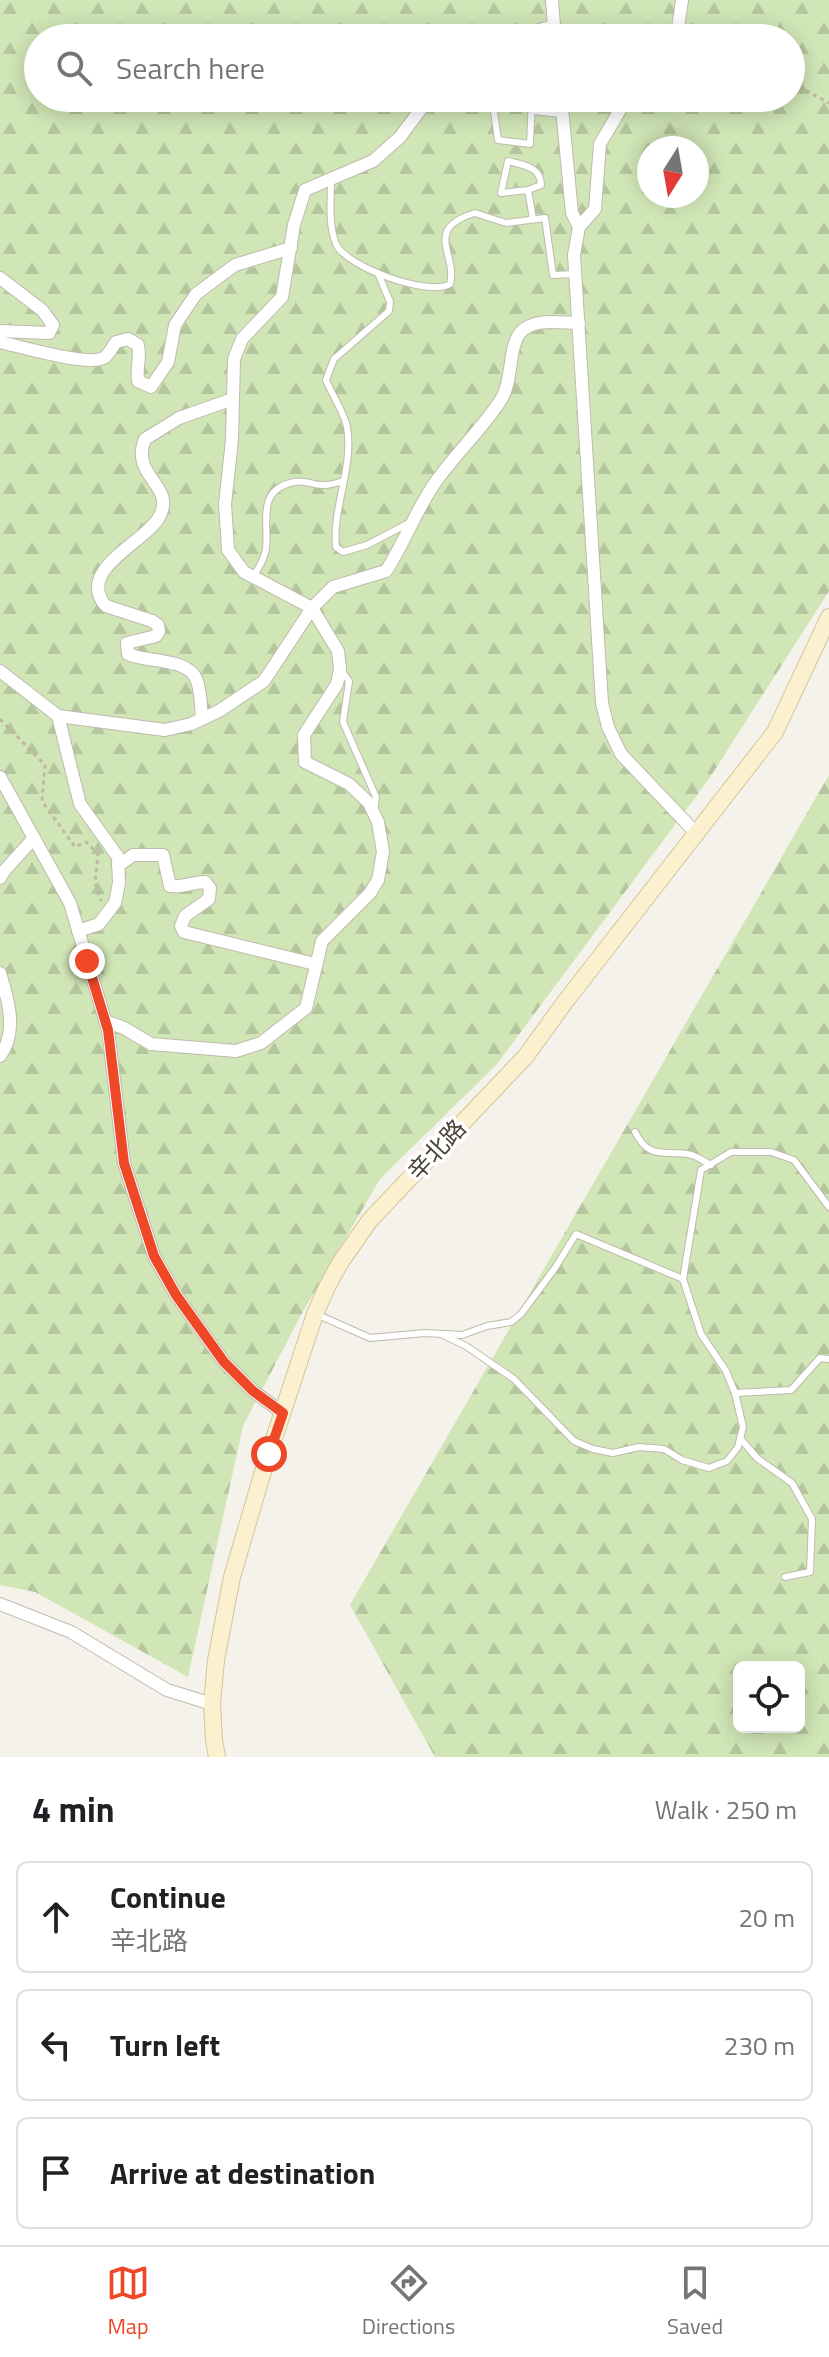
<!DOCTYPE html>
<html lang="en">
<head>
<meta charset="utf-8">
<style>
  :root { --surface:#fff; --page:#f2f2f2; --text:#202124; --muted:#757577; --line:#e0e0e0; --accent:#ef4827 }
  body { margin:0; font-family:"Titillium Web","Noto Sans SC",sans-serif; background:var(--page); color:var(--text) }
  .controls { position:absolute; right:24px; bottom:24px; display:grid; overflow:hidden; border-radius:12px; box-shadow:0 4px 20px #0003 }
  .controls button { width:72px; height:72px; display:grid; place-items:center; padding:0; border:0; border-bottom:2px solid var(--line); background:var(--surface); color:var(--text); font:40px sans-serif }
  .compass { position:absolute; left:637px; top:136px; width:72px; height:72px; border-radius:50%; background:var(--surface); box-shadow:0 4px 20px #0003; rotate:191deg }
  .stop { position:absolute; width:24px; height:24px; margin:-18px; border:6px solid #ef4827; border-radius:50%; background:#fff }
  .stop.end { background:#ef4827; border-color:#fff; box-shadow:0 2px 8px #0008 }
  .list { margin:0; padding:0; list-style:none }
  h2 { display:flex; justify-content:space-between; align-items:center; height:104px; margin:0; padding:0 32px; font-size:34px }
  h2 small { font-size:26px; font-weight:400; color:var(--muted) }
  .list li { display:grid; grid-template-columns:52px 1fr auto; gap:24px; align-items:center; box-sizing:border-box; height:112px; margin:0 16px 16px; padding:0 16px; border:2px solid var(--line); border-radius:12px }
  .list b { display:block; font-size:30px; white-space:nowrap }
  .list p { margin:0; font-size:26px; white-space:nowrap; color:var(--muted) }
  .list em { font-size:26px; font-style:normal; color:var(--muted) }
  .icon { flex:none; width:44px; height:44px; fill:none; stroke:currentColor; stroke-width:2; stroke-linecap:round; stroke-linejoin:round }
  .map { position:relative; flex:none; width:829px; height:1757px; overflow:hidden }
  .search { position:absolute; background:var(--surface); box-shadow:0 4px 20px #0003; left:24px; right:24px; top:24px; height:88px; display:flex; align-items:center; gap:20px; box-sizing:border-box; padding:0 28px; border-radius:44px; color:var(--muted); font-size:30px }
  .sheet { height:488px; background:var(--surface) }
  nav { display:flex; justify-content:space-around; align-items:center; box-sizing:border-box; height:112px; border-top:2px solid var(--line); background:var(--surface); font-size:22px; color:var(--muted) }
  nav a { display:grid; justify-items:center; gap:4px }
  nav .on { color:var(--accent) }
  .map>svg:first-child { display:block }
  .forest { fill:url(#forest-firs); fill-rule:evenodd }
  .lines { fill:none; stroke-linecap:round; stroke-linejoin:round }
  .lane-casing { stroke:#c0baae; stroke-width:8 }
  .street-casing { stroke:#c0baae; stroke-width:14 }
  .secondary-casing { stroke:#d2c59d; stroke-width:18 }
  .path { stroke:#c1b6a0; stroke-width:3; stroke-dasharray:4 4; stroke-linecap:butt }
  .lane { stroke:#fff; stroke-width:6 }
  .street { stroke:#fff; stroke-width:12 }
  .secondary { stroke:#fcf1ce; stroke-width:16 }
  .route { stroke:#ef4827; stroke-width:10 }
  .labels { text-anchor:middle; stroke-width:7; stroke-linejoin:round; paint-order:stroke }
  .street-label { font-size:24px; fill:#494339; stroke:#fff }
</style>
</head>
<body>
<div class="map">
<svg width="829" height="1757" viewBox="0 0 829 1757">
  <defs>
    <pattern id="forest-firs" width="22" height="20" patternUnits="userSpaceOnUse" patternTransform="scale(2)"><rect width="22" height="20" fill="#d0e6b6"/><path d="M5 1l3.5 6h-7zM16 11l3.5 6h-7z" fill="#b4c69d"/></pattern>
  </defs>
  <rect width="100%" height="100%" fill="#f5f2eb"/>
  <!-- forest -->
  <g class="forest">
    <path d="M0 0H829V591L709 779 497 1064 380 1179 301 1315 243 1426 188 1677 35 1592 0 1585ZM38 38H791V98H38ZM649 148H697V196H649Z"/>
    <path d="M829 775V1757H435L350 1605ZM739 1667H799V1727H739Z"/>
  </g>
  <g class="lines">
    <!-- lane casing -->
    <g class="lane-casing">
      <g id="lane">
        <path d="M492 98 498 140 530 144 532 98"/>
        <path d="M532 111 562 114"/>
        <path d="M331 181C331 202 328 224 336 244 346 267 429 297 450 284 458 255 422 229 475 213L506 223 545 218 553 275 575 274"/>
        <path d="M528 190 541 185C541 166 522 165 508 161L501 193 528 190 533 219"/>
        <path d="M378 273 390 302 389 311 334 359 326 380C332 395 344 412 347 427 354 467 332 508 336 547L343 552 367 545 411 522"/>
        <path d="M253 577C259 568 264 560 266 549 269 521 256 490 294 482 305 479 313 486 324 485 330 485 337 483 343 481"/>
        <path d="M340 669 349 681 343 722 376 797 374 811"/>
        <path d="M635 1132C650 1162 666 1149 692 1155 698 1157 705 1162 711 1165"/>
        <path d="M829 1207 794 1160 771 1152H731L701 1170 683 1279 701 1334 726 1371 735 1393 791 1390 820 1358 829 1359"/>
        <path d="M316 1314 370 1338 425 1333 462 1335 487 1326 511 1322 521 1314 555 1268 576 1234 683 1279"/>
        <path d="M443 1335 466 1346 514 1379 574 1441 593 1449 613 1453 639 1447 664 1449 682 1460 709 1468 727 1461 738 1447 743 1427 735 1393"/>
        <path d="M740 1438 757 1458 792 1483 812 1519 810 1572 785 1577"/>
      </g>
    </g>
    <!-- street casing -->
    <g class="street-casing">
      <g id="street">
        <path d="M552 0 555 38"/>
        <path d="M510 38 554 26"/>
        <path d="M673 38 678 28 682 0"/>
        <path d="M561 98 572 213 579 227"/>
        <path d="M627 98 600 144 595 209 579 227 574 255 602 703 608 727 621 754 696 833"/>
        <path d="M0 278 42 310 53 325 49 333 0 331"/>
        <path d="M0 342C19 346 91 368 105 357 109 354 113 346 116 342L128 339 138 345C141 358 136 368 138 381L151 387 168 362 175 325 196 294 235 265 291 248"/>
        <path d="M0 671 58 716 165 730 191 724 219 711 264 681 312 608 333 587 386 571C405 542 416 509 437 480 457 452 484 427 502 398 513 379 508 349 520 333 533 317 561 323 579 323"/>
        <path d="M58 716 80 804 118 857 119 883 115 903 99 924 78 931"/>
        <path d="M202 719C201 707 201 692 197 681 189 657 147 663 128 654L127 643 156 636 159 631 158 625 152 621 106 606C75 571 143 543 158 519 179 486 129 477 145 439L179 418 233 399"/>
        <path d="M0 777 70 903 108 1030 124 1163 154 1256 176 1295 224 1362 253 1391 283 1413"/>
        <path d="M118 866 133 855H163L170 886C183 888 193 882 205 882L210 888 209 899 185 916 181 926 184 932 315 964"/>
        <path d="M0 878 4 871 34 838"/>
        <path d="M0 973C8 999 18 1032 0 1056"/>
        <path d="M105 1021 124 1028 151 1044 236 1051 261 1043 306 1008 322 941 370 893 378 880 383 852 378 822 369 803 349 784 305 762 304 735 337 684 340 669 338 651 312 608 244 572 228 550 225 504 232 440 234 359 242 339 282 297 294 225 305 190 373 161 400 137 429 98"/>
        <path d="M0 1604 71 1632 167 1690 212 1704"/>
      </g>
    </g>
    <!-- secondary casing -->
    <g class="secondary-casing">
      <path id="secondary" d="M217 1757 214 1740 212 1704 216 1660 232 1577 262 1475 315 1314 327 1287 340 1263 370 1220 526 1056 565 1002 775 732 829 617"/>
    </g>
    <!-- path -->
    <g class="path">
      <path d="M791 86 799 87 829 103"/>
      <path d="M0 719 45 765 42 801 75 847 86 842 98 854 95 882 101 901"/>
    </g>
    <!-- lane -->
    <use href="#lane" class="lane"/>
    <!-- street -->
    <use href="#street" class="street"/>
    <!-- secondary -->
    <use href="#secondary" class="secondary"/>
  </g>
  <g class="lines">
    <!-- route -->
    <path class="route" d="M87 961 108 1030 124 1163 154 1256 176 1295 224 1362 253 1391 283 1413 269 1454"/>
  </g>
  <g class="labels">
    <!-- street labels -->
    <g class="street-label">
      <text transform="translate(437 1150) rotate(-47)" y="8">辛北路</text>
    </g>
  </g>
</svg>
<div class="controls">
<button><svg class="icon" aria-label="locate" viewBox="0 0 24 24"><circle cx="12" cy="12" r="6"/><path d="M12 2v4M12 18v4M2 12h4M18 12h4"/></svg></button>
</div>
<svg class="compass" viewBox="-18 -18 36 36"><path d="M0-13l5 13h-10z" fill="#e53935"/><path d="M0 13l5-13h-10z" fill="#757577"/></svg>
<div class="stop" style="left:269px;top:1454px"></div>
<div class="stop end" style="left:87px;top:961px"></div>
<div class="search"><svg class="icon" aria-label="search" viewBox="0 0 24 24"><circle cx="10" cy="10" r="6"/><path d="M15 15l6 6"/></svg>Search here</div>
</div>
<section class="sheet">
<h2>4 min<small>Walk · 250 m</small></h2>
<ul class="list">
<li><svg class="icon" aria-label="ahead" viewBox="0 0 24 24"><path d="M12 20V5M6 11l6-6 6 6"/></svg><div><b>Continue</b><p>辛北路</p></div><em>20 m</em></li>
<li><svg class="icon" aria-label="left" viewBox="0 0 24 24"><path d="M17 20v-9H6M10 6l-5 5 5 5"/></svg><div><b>Turn left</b></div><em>230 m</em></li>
<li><svg class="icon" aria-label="arrive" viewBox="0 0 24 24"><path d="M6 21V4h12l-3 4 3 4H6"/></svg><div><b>Arrive at destination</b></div></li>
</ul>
</section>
<nav>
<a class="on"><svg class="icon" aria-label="map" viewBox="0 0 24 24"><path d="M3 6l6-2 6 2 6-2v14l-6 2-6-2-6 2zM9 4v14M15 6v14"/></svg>Map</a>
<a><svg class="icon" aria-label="directions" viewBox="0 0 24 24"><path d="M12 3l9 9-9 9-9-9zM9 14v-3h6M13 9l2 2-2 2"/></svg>Directions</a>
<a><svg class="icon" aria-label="saved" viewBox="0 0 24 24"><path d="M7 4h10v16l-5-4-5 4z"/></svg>Saved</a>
</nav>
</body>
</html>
